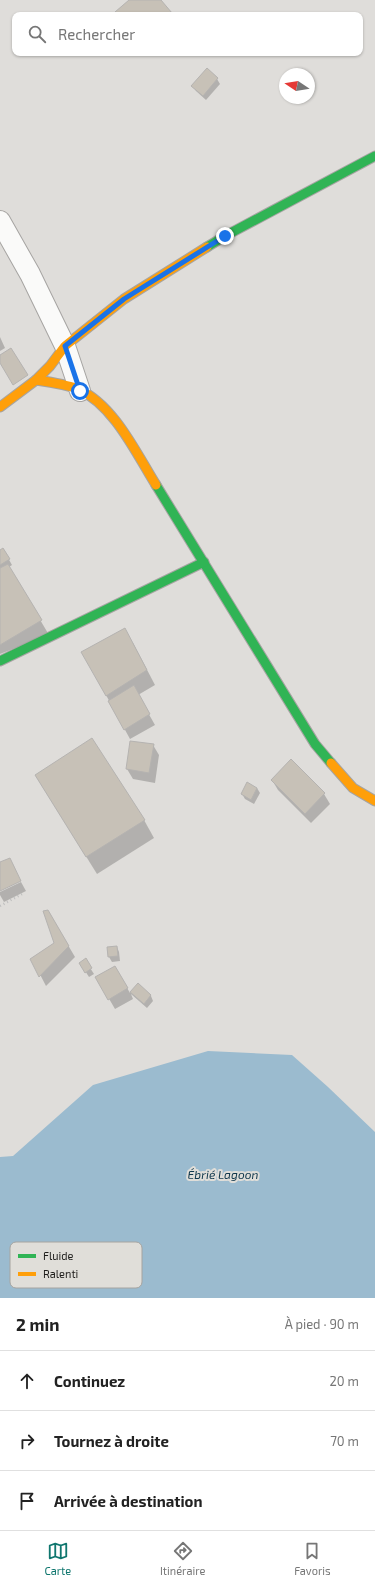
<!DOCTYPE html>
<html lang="fr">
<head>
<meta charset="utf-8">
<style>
  :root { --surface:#fff; --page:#f2f2f2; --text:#222; --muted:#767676; --line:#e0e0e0; --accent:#0f766e }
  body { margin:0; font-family:"Exo 2",sans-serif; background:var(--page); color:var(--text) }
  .compass { position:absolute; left:279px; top:68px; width:36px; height:36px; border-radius:50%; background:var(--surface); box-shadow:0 1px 3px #0004; rotate:282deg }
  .stop { position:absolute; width:12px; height:12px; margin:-9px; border:3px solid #1a73e8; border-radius:50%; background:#fff }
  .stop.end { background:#1a73e8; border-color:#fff; box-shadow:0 1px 4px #0008 }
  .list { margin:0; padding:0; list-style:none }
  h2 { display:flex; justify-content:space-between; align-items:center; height:52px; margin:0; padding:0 16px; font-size:17px }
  h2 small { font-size:13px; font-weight:400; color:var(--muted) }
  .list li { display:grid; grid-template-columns:26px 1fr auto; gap:12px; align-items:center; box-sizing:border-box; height:60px; padding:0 16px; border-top:1px solid var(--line) }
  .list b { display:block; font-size:15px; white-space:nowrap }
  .list em { font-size:13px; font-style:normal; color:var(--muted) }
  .icon { flex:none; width:22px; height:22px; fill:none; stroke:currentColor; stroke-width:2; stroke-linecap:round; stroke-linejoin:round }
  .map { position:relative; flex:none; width:375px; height:1298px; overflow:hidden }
  .search { position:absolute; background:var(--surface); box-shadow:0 1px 3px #0004; left:12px; right:12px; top:12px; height:44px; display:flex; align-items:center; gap:10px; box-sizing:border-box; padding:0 14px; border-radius:8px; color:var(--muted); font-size:15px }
  .sheet { height:232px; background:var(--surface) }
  nav { display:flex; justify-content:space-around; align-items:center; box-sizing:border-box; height:56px; border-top:1px solid var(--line); background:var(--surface); font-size:11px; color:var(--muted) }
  nav a { display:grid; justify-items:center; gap:2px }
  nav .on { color:var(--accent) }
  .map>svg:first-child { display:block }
  .water { fill:#9bbbcf }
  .shadow { fill:#0003 }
  .building { fill:#c7c1b7; stroke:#b5b3b1 }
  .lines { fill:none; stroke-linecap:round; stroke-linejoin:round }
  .street-casing { stroke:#a6a4a2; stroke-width:22 }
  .fast-casing { stroke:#a6a4a2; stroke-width:11 }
  .slow-casing { stroke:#a6a4a2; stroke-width:11 }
  .path { stroke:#bebebe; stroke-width:2.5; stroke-dasharray:1 3; stroke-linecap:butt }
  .street { stroke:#fafaf9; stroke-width:20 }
  .fast { stroke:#30b455; stroke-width:9 }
  .slow { stroke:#ff9f0a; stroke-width:9 }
  .route { stroke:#1a73e8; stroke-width:5 }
  .labels { text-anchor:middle; stroke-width:4; stroke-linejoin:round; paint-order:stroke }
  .water-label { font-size:12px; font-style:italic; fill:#10384d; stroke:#e0ded9 }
  .key { fill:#e0ded9; stroke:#a6a4a0; stroke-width:1 }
  .key-label { font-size:11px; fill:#1e1d1b }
</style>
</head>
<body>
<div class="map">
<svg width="375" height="1298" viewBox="0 0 375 1298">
  <rect width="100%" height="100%" fill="#dfddda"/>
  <!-- water -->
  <path class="water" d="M208 1051 292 1055 328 1087 375 1132V1298H0V1157L13 1156 93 1085Z"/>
  <!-- shadow -->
  <g class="shadow">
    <path d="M207 70 217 79 220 84 206 100 196 91 193 86Z"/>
    <path d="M0 337 5 348 0 351Z"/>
    <path d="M3 549 12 565 9 567 49 635 0 654V551Z"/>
    <path d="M133 643 155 685 138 695 155 725 130 739 83 653Z"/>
    <path d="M153 745 159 755 155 783 133 779 127 769Z"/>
    <path d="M291 761 324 794 330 804 311 823 278 790 272 780Z"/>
    <path d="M36 776 144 820 154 838 97 874Z"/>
    <path d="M257 788 260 793 254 804 245 799 242 794Z"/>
    <path d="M21 882 26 891 4 902 0 895V892Z"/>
    <path d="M48 911 75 957 46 986 32 959 55 944Z"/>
    <path d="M117 947 119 952 120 961 112 962 109 957Z"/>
    <path d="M85 960 94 974 89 977 80 963Z"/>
    <path d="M115 967 130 993 138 985 151 996 153 1001 147 1008 131 994 133 999 115 1009 97 978Z"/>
  </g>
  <!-- building -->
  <g class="building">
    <path d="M129 0H161L172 13 169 15H118L115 12Z"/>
    <path d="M207 68 218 78 203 96 191 86Z"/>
    <path d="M11 348 28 375 13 385 0 363V355Z"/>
    <path d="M3 548 10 559 0 565V550Z"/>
    <path d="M8 564 42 620 0 645V568Z"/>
    <path d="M125 628 147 670 106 696 81 652Z"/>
    <path d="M134 685 150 714 124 730 108 701Z"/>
    <path d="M92 738 145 820 86 857 35 775Z"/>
    <path d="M130 741 154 744 149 773 126 769Z"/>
    <path d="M291 759 325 793 305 814 271 780Z"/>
    <path d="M247 782 257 788 251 800 241 794Z"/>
    <path d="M10 858 21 881 0 891V862Z"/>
    <path d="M48 910 69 946 39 977 30 959 54 943 43 911Z"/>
    <path d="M117 946 118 956 108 957 107 947Z"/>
    <path d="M86 958 92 968 85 973 79 963Z"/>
    <path d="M115 966 128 988 108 1000 95 977Z"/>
    <path d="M138 983 151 995 144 1004 130 992Z"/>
  </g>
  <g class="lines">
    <!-- street casing -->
    <g class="street-casing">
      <path id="street" d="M0 221 30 274 65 346 80 391"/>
    </g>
    <!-- fast casing -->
    <g class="fast-casing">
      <g id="fast">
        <path d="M207 247 225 236 375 156"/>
        <path d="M156 485 315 744 331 763"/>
        <path d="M0 661 204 562"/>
      </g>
    </g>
    <!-- slow casing -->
    <g class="slow-casing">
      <g id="slow">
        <path d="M36 380 50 366 65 346 124 299 207 247"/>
        <path d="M0 407 36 380C50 382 65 384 78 389 114 405 136 453 156 485"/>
        <path d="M331 763 353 788 375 801"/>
      </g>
    </g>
    <!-- path -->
    <path class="path" d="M0 906 22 894"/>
    <!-- street -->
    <use href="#street" class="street"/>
    <!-- fast -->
    <use href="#fast" class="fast"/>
    <!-- slow -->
    <use href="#slow" class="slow"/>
  </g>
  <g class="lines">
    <!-- route -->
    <path class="route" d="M80 391 65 346 124 299 225 236"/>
  </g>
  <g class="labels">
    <!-- water labels -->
    <g class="water-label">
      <text x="223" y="1179">Ébrié Lagoon</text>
    </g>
  </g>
  <!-- legend -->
  <rect x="10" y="1242" width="132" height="46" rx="6" class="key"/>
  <rect x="18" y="1254" width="18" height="4" fill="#30b455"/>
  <rect x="18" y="1272" width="18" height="4" fill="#ff9f0a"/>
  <g class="key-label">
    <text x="43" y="1260">Fluide</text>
    <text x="43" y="1278">Ralenti</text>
  </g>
</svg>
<svg class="compass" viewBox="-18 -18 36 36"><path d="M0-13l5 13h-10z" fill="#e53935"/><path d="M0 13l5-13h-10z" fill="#767676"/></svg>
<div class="stop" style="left:80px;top:391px"></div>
<div class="stop end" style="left:225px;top:236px"></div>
<div class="search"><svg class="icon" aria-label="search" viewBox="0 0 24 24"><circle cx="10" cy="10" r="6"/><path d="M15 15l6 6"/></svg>Rechercher</div>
</div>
<section class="sheet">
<h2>2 min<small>À pied · 90 m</small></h2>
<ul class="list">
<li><svg class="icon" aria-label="ahead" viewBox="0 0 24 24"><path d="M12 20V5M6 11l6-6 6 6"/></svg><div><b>Continuez</b></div><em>20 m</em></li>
<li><svg class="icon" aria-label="right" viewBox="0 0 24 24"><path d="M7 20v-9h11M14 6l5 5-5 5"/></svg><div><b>Tournez à droite</b></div><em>70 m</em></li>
<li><svg class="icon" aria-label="arrive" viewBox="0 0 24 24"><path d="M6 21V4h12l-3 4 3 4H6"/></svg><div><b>Arrivée à destination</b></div></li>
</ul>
</section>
<nav>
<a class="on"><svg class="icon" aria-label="map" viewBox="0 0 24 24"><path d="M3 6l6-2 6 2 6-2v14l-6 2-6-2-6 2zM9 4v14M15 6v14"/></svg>Carte</a>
<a><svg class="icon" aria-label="directions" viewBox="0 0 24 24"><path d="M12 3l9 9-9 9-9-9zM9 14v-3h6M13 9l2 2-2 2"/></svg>Itinéraire</a>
<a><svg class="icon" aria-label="saved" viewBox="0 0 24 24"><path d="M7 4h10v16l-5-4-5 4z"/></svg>Favoris</a>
</nav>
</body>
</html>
